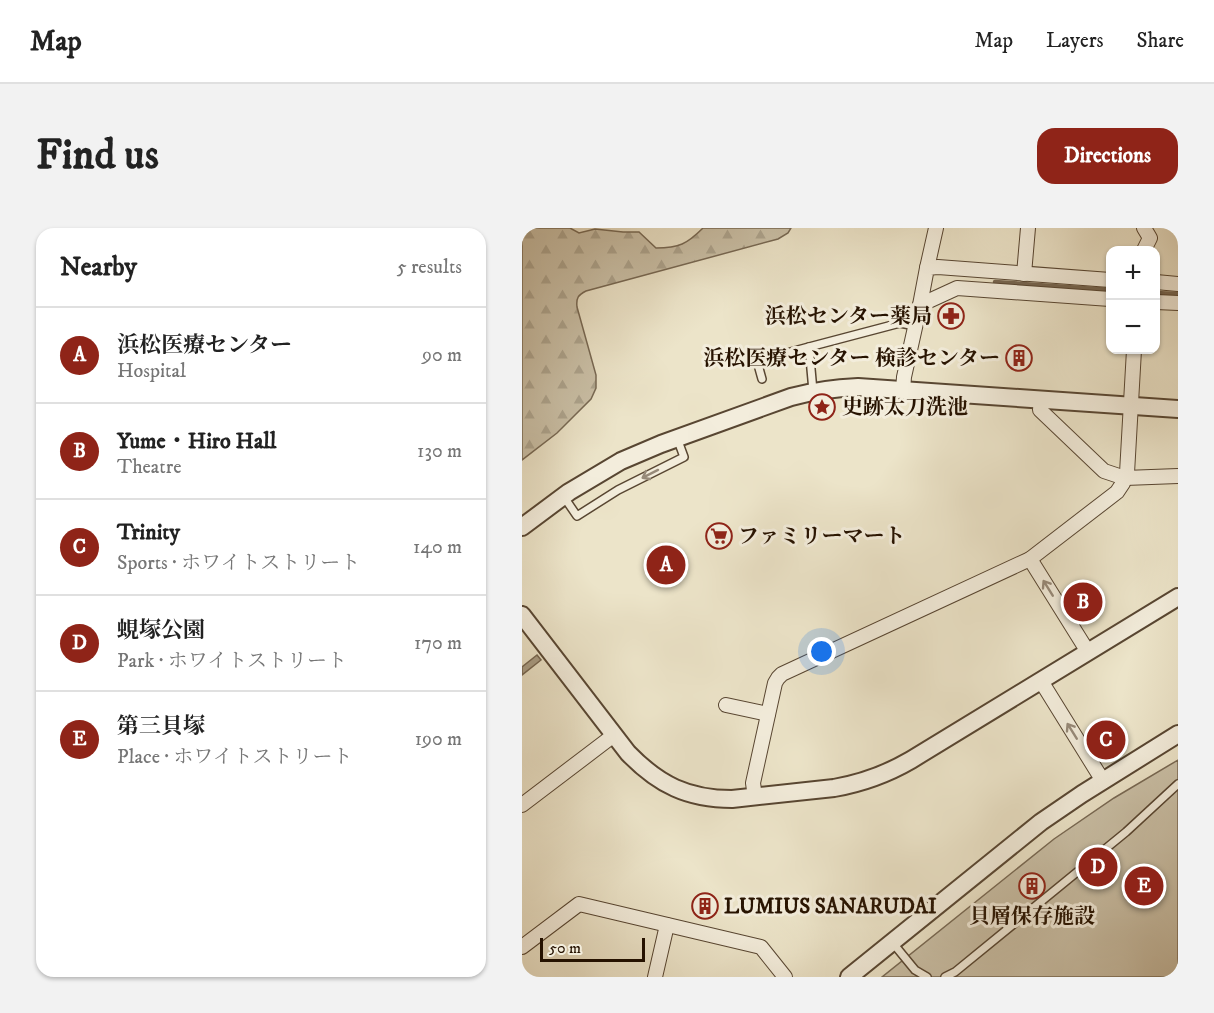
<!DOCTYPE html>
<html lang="en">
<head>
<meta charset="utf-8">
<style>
  :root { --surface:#fff; --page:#f2f2f2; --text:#222; --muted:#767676; --line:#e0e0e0; --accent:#8f2418 }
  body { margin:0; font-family:"IM FELL DW Pica","Noto Serif JP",serif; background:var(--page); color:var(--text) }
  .controls { position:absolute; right:18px; top:18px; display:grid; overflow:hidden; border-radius:12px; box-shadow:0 2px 4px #0004 }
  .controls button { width:54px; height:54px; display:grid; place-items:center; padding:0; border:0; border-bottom:2px solid var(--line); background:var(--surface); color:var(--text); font:30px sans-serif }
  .scale { position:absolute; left:18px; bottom:15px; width:105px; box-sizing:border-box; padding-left:6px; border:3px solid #261200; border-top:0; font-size:16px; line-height:21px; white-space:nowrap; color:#261200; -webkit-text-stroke:4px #f3eddc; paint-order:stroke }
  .you { position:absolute; left:300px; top:424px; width:21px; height:21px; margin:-15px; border:4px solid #fff; border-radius:50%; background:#1a73e8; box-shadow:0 0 0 9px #1a73e833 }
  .badge { display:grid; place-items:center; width:39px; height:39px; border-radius:50%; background:var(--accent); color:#fff; font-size:20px; font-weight:700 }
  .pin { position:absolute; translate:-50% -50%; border:3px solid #fff; box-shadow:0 2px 6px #0006 }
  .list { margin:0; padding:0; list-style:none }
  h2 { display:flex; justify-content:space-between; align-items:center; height:78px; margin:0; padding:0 24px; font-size:26px }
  h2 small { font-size:20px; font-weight:400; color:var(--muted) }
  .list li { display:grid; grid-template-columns:39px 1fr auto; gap:18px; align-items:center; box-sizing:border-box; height:96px; padding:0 24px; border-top:2px solid var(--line) }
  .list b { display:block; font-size:22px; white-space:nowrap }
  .list p { margin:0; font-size:20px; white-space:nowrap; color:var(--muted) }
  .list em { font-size:20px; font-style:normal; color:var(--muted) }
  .map { position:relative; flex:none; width:656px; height:749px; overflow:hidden; border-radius:18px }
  header { display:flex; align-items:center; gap:36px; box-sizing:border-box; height:84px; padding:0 30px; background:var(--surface); border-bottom:2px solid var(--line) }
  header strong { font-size:28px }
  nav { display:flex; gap:33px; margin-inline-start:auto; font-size:21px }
  .intro { display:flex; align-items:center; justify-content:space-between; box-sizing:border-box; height:144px; padding:0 36px }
  h1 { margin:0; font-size:42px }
  .button { padding:15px 27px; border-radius:18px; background:var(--accent); color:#fff; font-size:21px; font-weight:700 }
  main { display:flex; gap:36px; padding:0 36px }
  aside { flex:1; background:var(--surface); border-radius:18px; box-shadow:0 2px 4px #0004 }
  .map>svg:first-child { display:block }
  .forest { fill:url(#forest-firs); stroke:#786954; stroke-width:1.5 }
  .park { fill:#cac0a7; stroke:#786954; stroke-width:1.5 }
  .water { fill:#a99d85; stroke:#756550; stroke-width:1.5 }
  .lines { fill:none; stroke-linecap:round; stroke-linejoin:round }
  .stream { stroke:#756550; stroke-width:4.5 }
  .service-casing { stroke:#584632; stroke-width:10 }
  .minor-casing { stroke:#584632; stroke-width:16 }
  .tertiary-casing { stroke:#584632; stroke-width:20 }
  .service { stroke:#f3eddc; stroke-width:7 }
  .minor { stroke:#f3eddc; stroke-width:14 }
  .tertiary { stroke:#f3eddc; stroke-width:16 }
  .oneway { stroke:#978a79 }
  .labels { text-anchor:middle; stroke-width:6; stroke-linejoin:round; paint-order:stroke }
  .poi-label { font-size:21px; font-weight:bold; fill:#261200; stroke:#f3eddc; text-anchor:start }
</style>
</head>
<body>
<header>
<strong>Map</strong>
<nav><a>Map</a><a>Layers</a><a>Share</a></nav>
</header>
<div class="intro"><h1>Find us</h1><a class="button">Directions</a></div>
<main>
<aside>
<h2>Nearby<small>5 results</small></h2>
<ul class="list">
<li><span class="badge">A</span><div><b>浜松医療センター</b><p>Hospital</p></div><em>90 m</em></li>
<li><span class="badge">B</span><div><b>Yume・Hiro Hall</b><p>Theatre</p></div><em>130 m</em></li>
<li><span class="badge">C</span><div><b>Trinity</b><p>Sports · ホワイトストリート</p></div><em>140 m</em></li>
<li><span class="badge">D</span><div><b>蜆塚公園</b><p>Park · ホワイトストリート</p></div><em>170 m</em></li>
<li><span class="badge">E</span><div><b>第三貝塚</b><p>Place · ホワイトストリート</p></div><em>190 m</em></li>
</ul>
</aside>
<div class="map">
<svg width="656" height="749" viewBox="0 0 656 749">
  <defs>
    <pattern id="forest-firs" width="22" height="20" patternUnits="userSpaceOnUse" patternTransform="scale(1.5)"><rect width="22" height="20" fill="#cac0a7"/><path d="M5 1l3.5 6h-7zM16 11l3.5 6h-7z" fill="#ada48e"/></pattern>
  </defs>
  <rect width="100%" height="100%" fill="#ece4c9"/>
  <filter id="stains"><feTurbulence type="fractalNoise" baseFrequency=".00333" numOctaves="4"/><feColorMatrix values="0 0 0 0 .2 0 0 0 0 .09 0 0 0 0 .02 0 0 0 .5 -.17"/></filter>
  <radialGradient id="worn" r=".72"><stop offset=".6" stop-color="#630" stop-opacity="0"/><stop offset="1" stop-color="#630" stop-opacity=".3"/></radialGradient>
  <!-- forest -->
  <path class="forest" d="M0 0H48L57 5 73 1 101 4H117L134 20C157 20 165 16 181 0H269L266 5 256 11 64 63C56 67 54 70 55 79L74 147V160L69 171 35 205 0 232Z"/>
  <!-- park -->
  <path class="park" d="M656 532V749H360L532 611 592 570Z"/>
  <!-- water -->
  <path class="water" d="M15 427 19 432 0 447V439Z"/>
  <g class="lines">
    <!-- stream -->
    <g class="stream">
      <path d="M473 54 588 62"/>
      <path d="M634 65 656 66"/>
    </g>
    <!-- service casing -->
    <g class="service-casing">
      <g id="service">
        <path d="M240 151 235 133 287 119"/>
        <path d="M291 163 287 119 378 95 393 98"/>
        <path d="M42 269 55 288 96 262 162 229 155 210"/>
        <path d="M370 714 393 742 405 749"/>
        <path d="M423 749 433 744 604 604 656 556"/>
      </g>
    </g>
    <!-- minor casing -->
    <g class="minor-casing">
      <g id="minor">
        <path d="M622 0 628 10 622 22"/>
        <path d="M405 40 414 0"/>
        <path d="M502 46 506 0"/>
        <path d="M634 54 656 56"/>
        <path d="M634 74 656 75"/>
        <path d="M398 77 405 40 416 39 588 52"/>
        <path d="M381 162 382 149 398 77 435 60 588 71"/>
        <path d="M519 171 518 182 582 243 603 250 656 248"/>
        <path d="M508 331 566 424"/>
        <path d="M519 453 581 553"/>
        <path d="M204 477 246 486"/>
        <path d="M233 569 231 555 253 455 256 450 260 446 508 331 595 264 601 255 605 245 612 122"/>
        <path d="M0 577 92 507"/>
        <path d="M0 719 57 676 239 719 263 749"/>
        <path d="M133 749 145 697"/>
      </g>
    </g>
    <!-- tertiary casing -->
    <g class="tertiary-casing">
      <g id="tertiary">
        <path d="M0 299 47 264 99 233 139 216 269 169C291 163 313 160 336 159L656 181"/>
        <path d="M0 387 106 525C137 557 166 571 210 571L312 560C340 555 365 546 389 532L656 369"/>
        <path d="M327 749 519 594 560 566 656 506"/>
      </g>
    </g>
    <!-- service -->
    <use href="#service" class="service"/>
    <!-- minor -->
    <use href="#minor" class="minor"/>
    <!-- tertiary -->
    <use href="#tertiary" class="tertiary"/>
  </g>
  <!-- one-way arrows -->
  <defs><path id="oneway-shaft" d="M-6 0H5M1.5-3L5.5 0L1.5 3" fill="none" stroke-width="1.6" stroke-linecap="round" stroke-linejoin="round" transform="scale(1.5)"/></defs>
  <g class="oneway">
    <use href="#oneway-shaft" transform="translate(128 246) rotate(153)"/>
    <use href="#oneway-shaft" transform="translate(526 360) rotate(-122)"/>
    <use href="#oneway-shaft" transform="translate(550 503) rotate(-122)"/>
  </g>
  <!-- icons -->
  <defs>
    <g id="pharmacy-ring" transform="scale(1.35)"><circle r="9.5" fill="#f3eddc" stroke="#8f2418" stroke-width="1.5"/><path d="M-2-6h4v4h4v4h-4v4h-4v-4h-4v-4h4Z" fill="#8f2418"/></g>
    <g id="building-ring" transform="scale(1.35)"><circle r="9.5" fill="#f3eddc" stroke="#8f2418" stroke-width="1.5"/><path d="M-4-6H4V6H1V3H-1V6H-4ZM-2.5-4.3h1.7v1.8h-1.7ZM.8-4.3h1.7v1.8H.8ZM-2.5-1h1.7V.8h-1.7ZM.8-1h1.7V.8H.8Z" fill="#8f2418"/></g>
    <g id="sight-ring" transform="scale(1.35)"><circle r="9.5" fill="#f3eddc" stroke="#8f2418" stroke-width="1.5"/><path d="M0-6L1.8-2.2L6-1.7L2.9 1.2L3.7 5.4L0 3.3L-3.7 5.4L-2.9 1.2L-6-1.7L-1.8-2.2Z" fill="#8f2418"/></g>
    <g id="supermarket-ring" transform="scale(1.35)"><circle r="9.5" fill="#f3eddc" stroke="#8f2418" stroke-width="1.5"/><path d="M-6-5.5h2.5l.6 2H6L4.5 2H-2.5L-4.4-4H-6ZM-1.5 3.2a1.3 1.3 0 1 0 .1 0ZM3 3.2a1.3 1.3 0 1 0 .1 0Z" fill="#8f2418"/></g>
  </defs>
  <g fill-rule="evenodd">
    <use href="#pharmacy-ring" x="429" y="88"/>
    <use href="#building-ring" x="497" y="130"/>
    <use href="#sight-ring" x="300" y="179"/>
    <use href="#supermarket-ring" x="197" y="308"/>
    <use href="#building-ring" x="510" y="658"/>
    <use href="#building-ring" x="183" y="678"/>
  </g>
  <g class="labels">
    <!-- poi labels -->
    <g class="poi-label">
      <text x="410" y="95" text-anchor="end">浜松センター薬局</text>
      <text x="478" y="137" text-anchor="end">浜松医療センター 検診センター</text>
      <text x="320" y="186">史跡太刀洗池</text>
      <text x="216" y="315">ファミリーマート</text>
      <text x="202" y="685">LUMIUS SANARUDAI</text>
      <text x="510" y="695" text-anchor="middle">貝層保存施設</text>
    </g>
  </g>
  <rect width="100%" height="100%" filter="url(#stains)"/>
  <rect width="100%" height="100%" fill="url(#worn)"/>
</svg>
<div class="controls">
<button>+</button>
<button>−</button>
</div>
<div class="scale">50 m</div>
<div class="you"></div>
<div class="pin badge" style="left:144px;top:337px">A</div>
<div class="pin badge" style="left:561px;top:374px">B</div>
<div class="pin badge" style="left:584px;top:512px">C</div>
<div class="pin badge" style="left:576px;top:639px">D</div>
<div class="pin badge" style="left:622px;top:658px">E</div>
</div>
</main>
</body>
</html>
